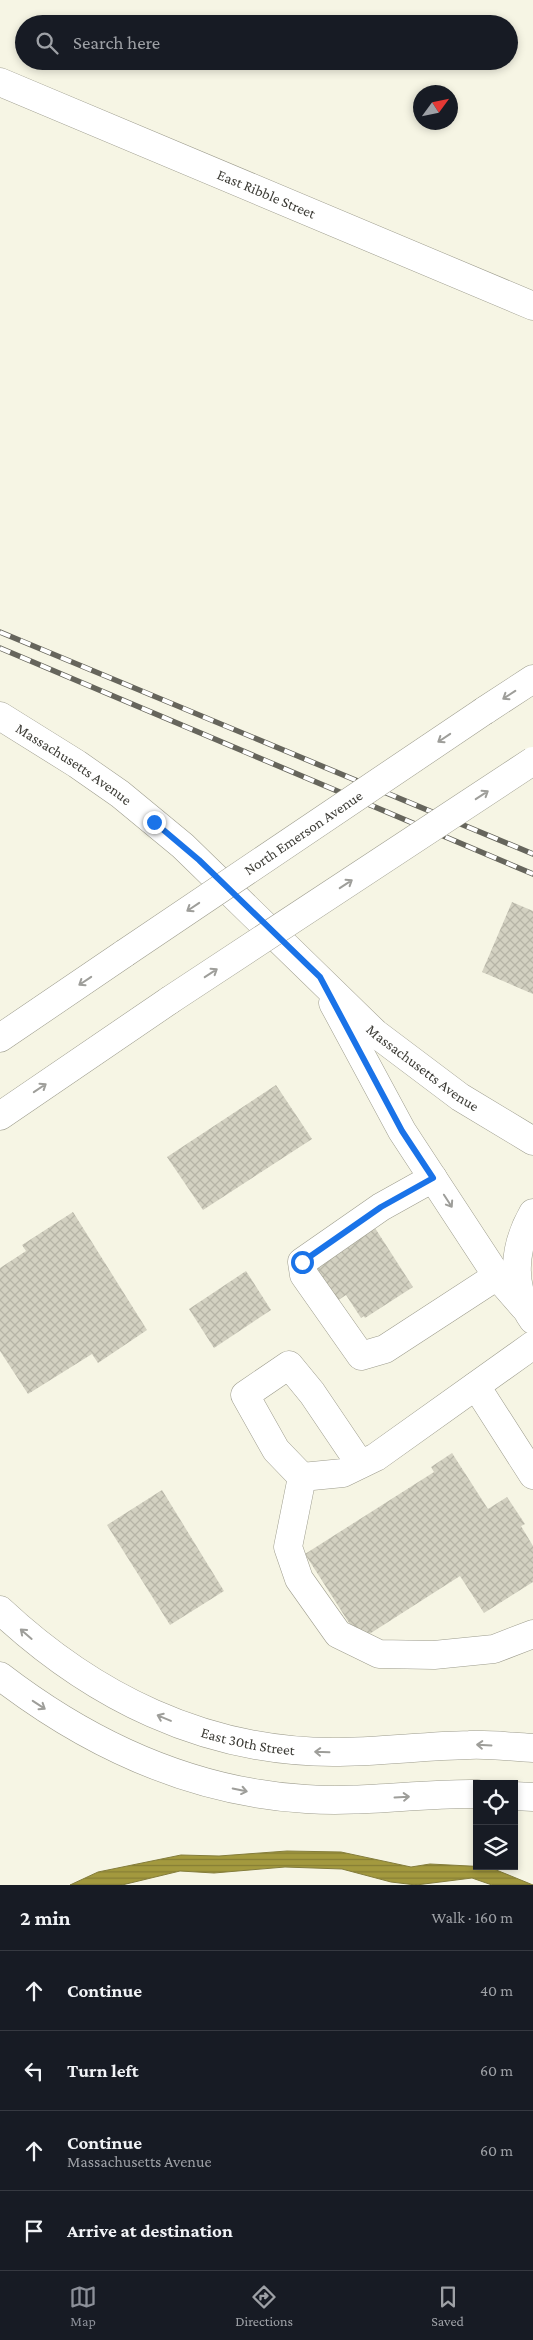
<!DOCTYPE html>
<html lang="en">
<head>
<meta charset="utf-8">
<style>
  :root { --surface:#171b24; --page:#20242c; --text:#f1f3f6; --muted:#9ea1a6; --line:#363941; --accent:#8c9099 }
  body { margin:0; font-family:"Crimson Pro",serif; background:var(--page); color:var(--text) }
  .controls { position:absolute; right:15px; bottom:15px; display:grid; overflow:hidden; border-radius:0px; box-shadow:0 2px 8px #0003 }
  .controls button { width:45px; height:45px; display:grid; place-items:center; padding:0; border:0; border-bottom:1px solid var(--line); background:var(--surface); color:var(--text); font:25px sans-serif }
  .compass { position:absolute; left:413px; top:85px; width:45px; height:45px; border-radius:50%; background:var(--surface); box-shadow:0 2px 8px #0003; rotate:57deg }
  .stop { position:absolute; width:15px; height:15px; margin:-11px; border:4px solid #1a73e8; border-radius:50%; background:#fff }
  .stop.end { background:#1a73e8; border-color:#fff; box-shadow:0 1px 5px #0008 }
  .list { margin:0; padding:0; list-style:none }
  h2 { display:flex; justify-content:space-between; align-items:center; height:65px; margin:0; padding:0 20px; font-size:21px }
  h2 small { font-size:16px; font-weight:400; color:var(--muted) }
  .list li { display:grid; grid-template-columns:32px 1fr auto; gap:15px; align-items:center; box-sizing:border-box; height:80px; padding:0 20px; border-top:1px solid var(--line) }
  .list b { display:block; font-size:19px; white-space:nowrap }
  .list p { margin:0; font-size:16px; white-space:nowrap; color:var(--muted) }
  .list em { font-size:16px; font-style:normal; color:var(--muted) }
  .icon { flex:none; width:28px; height:28px; fill:none; stroke:currentColor; stroke-width:2; stroke-linecap:round; stroke-linejoin:round }
  .map { position:relative; flex:none; width:533px; height:1885px; overflow:hidden }
  .search { position:absolute; background:var(--surface); box-shadow:0 2px 8px #0003; left:15px; right:15px; top:15px; height:55px; display:flex; align-items:center; gap:12px; box-sizing:border-box; padding:0 18px; border-radius:28px; color:var(--muted); font-size:19px }
  .sheet { height:385px; background:var(--surface) }
  nav { display:flex; justify-content:space-around; align-items:center; box-sizing:border-box; height:70px; border-top:1px solid var(--line); background:var(--surface); font-size:14px; color:var(--muted) }
  nav a { display:grid; justify-items:center; gap:2px }
  nav .on { color:var(--accent) }
  .map>svg:first-child { display:block }
  .water { fill:url(#water-rules); stroke:#847d3c }
  .building { fill:url(#building-cross-hatch) }
  .lines { fill:none; stroke-linecap:round; stroke-linejoin:round }
  .minor-casing { stroke:#9d9c8d; stroke-width:29 }
  .major-casing { stroke:#9d9c8d; stroke-width:29 }
  .minor { stroke:#fff; stroke-width:28 }
  .major { stroke:#fff; stroke-width:28 }
  .rail-casing { stroke:#66655c; stroke-width:5.5 }
  .rail { stroke:#fff; stroke-width:4; stroke-dasharray:11; stroke-linecap:butt }
  .major-bridge-casing { stroke:#9d9c8d; stroke-width:29; stroke-linecap:butt }
  .major-bridge { stroke:#fff; stroke-width:28 }
  .oneway { stroke:#9e9e9a }
  .route { stroke:#1a73e8; stroke-width:6 }
  .labels { text-anchor:middle; stroke-width:4; stroke-linejoin:round; paint-order:stroke }
  .street-label { font-size:15px; fill:#3d3c36; stroke:#fff }
</style>
</head>
<body>
<div class="map">
<svg width="533" height="1885" viewBox="0 0 533 1885">
  <defs>
    <pattern id="water-rules" width="6" height="5" patternUnits="userSpaceOnUse" patternTransform="scale(1.25)"><rect width="6" height="5" fill="#a3993e"/><path d="M0 2.5h6" fill="none" stroke="#867e35"/></pattern>
    <pattern id="building-cross-hatch" width="8" height="8" patternUnits="userSpaceOnUse" patternTransform="scale(1.25)"><rect width="8" height="8" fill="#d3d1c1"/><path d="M0 0l8 8M0 8l8-8" fill="none" stroke="#b6b4a6"/></pattern>
  </defs>
  <rect width="100%" height="100%" fill="#f6f5e4"/>
  <!-- water -->
  <path class="water" d="M287 1851 341 1852 411 1867 430 1864 489 1867 533 1885H492L472 1878 416 1885 391 1882 342 1869 285 1867 214 1873 180 1871 122 1885H70L98 1872 181 1855 219 1856Z"/>
  <!-- building -->
  <g class="building">
    <path d="M512 902 533 911V994L482 972Z"/>
    <path d="M276 1085 312 1139 203 1210 167 1157Z"/>
    <path d="M73 1212 147 1330 98 1363 92 1354 28 1394 0 1351V1268L26 1251 22 1245Z"/>
    <path d="M375 1228 413 1287 365 1318 364 1316 361 1318 346 1295 334 1303 314 1270Z"/>
    <path d="M246 1271 271 1310 214 1348 189 1309Z"/>
    <path d="M452 1453 488 1509 507 1497 525 1524 521 1526 533 1546V1582L484 1613 460 1576 360 1640 305 1554 434 1472 431 1467Z"/>
    <path d="M162 1490 224 1591 170 1625 107 1525Z"/>
  </g>
  <g class="lines">
    <!-- minor casing -->
    <g class="minor-casing">
      <g id="minor">
        <path id="s1" d="M0 82 533 306"/>
        <path d="M433 1178 381 1207 302 1262 304 1275 361 1356 385 1349 497 1276"/>
        <path d="M533 1213C513 1248 510 1287 533 1320"/>
        <path d="M476 1386 533 1475"/>
        <path d="M360 1464 312 1393 289 1365 245 1395 276 1450 302 1477 343 1473 376 1457 533 1345"/>
        <path d="M302 1477 288 1547 299 1579 338 1634 379 1654 434 1655 494 1649 533 1634"/>
      </g>
    </g>
    <!-- major casing -->
    <g class="major-casing">
      <g id="major">
        <path d="M484 711 533 679"/>
        <path id="s2" d="M0 716 77 764 120 794 183 846 375 1033 460 1097 533 1141"/>
        <path d="M333 1003 402 1131 497 1276 524 1307"/>
        <path d="M0 1038 125 953"/>
        <path d="M0 1116 170 1000"/>
        <path id="s3" d="M0 1610C92 1696 204 1752 333 1752 378 1752 423 1746 469 1745 490 1744 512 1747 533 1748"/>
        <path d="M0 1676C90 1745 192 1792 306 1799 363 1803 420 1793 477 1794"/>
        <path d="M514 1796 533 1797"/>
      </g>
    </g>
    <!-- minor -->
    <use href="#minor" class="minor"/>
    <!-- major -->
    <use href="#major" class="major"/>
    <!-- rail casing -->
    <g class="rail-casing">
      <g id="rail">
        <path d="M0 632 533 854"/>
        <path d="M0 648 533 874"/>
      </g>
    </g>
    <!-- rail -->
    <use href="#rail" class="rail"/>
    <!-- major-bridge casing -->
    <g class="major-bridge-casing">
      <g id="major-bridge">
        <path id="s4" d="M125 953 484 711"/>
        <path d="M170 1000 533 761"/>
      </g>
    </g>
    <!-- major-bridge -->
    <use href="#major-bridge" class="major-bridge"/>
  </g>
  <!-- one-way arrows -->
  <defs><path id="oneway-shaft" d="M-6 0H5M1.5-3L5.5 0L1.5 3" fill="none" stroke-width="1.6" stroke-linecap="round" stroke-linejoin="round" transform="scale(1.25)"/></defs>
  <g class="oneway">
    <use href="#oneway-shaft" transform="translate(509 695) rotate(147)"/>
    <use href="#oneway-shaft" transform="translate(444 738) rotate(146)"/>
    <use href="#oneway-shaft" transform="translate(482 795) rotate(-33)"/>
    <use href="#oneway-shaft" transform="translate(346 884) rotate(-33)"/>
    <use href="#oneway-shaft" transform="translate(193 907) rotate(146)"/>
    <use href="#oneway-shaft" transform="translate(211 973) rotate(-33)"/>
    <use href="#oneway-shaft" transform="translate(85 981) rotate(146)"/>
    <use href="#oneway-shaft" transform="translate(40 1088) rotate(-34)"/>
    <use href="#oneway-shaft" transform="translate(448 1201) rotate(57)"/>
    <use href="#oneway-shaft" transform="translate(26 1634) rotate(-139)"/>
    <use href="#oneway-shaft" transform="translate(39 1705) rotate(33)"/>
    <use href="#oneway-shaft" transform="translate(164 1718) rotate(-157)"/>
    <use href="#oneway-shaft" transform="translate(484 1745) rotate(-177)"/>
    <use href="#oneway-shaft" transform="translate(322 1752) rotate(-178)"/>
    <use href="#oneway-shaft" transform="translate(240 1790) rotate(12)"/>
    <use href="#oneway-shaft" transform="translate(402 1797) rotate(-3)"/>
  </g>
  <g class="lines">
    <!-- route -->
    <path class="route" d="M154 822 199 860 320 977 402 1131 433 1178 381 1207 302 1262"/>
  </g>
  <g class="labels">
    <!-- street labels -->
    <g class="street-label">
      <text dy="5" stroke="none"><textPath href="#s1" startOffset="289">East Ribble Street</textPath></text>
      <text dy="5" stroke="none"><textPath href="#s2" startOffset="88">Massachusetts Avenue</textPath></text>
      <text dy="5" stroke="none"><textPath href="#s4" startOffset="215">North Emerson Avenue</textPath></text>
      <text dy="5" stroke="none"><textPath href="#s2" startOffset="552">Massachusetts Avenue</textPath></text>
      <text dy="5" stroke="none"><textPath href="#s3" startOffset="285">East 30th Street</textPath></text>
    </g>
  </g>
</svg>
<div class="controls">
<button><svg class="icon" aria-label="locate" viewBox="0 0 24 24"><circle cx="12" cy="12" r="6"/><path d="M12 2v4M12 18v4M2 12h4M18 12h4"/></svg></button>
<button><svg class="icon" aria-label="layers" viewBox="0 0 24 24"><path d="M12 4l9 5-9 5-9-5zM3 14l9 5 9-5"/></svg></button>
</div>
<svg class="compass" viewBox="-18 -18 36 36"><path d="M0-13l5 13h-10z" fill="#e53935"/><path d="M0 13l5-13h-10z" fill="#9ea1a6"/></svg>
<div class="stop" style="left:302px;top:1262px"></div>
<div class="stop end" style="left:154px;top:822px"></div>
<div class="search"><svg class="icon" aria-label="search" viewBox="0 0 24 24"><circle cx="10" cy="10" r="6"/><path d="M15 15l6 6"/></svg>Search here</div>
</div>
<section class="sheet">
<h2>2 min<small>Walk · 160 m</small></h2>
<ul class="list">
<li><svg class="icon" aria-label="ahead" viewBox="0 0 24 24"><path d="M12 20V5M6 11l6-6 6 6"/></svg><div><b>Continue</b></div><em>40 m</em></li>
<li><svg class="icon" aria-label="left" viewBox="0 0 24 24"><path d="M17 20v-9H6M10 6l-5 5 5 5"/></svg><div><b>Turn left</b></div><em>60 m</em></li>
<li><svg class="icon" aria-label="ahead" viewBox="0 0 24 24"><path d="M12 20V5M6 11l6-6 6 6"/></svg><div><b>Continue</b><p>Massachusetts Avenue</p></div><em>60 m</em></li>
<li><svg class="icon" aria-label="arrive" viewBox="0 0 24 24"><path d="M6 21V4h12l-3 4 3 4H6"/></svg><div><b>Arrive at destination</b></div></li>
</ul>
</section>
<nav>
<a class="on"><svg class="icon" aria-label="map" viewBox="0 0 24 24"><path d="M3 6l6-2 6 2 6-2v14l-6 2-6-2-6 2zM9 4v14M15 6v14"/></svg>Map</a>
<a><svg class="icon" aria-label="directions" viewBox="0 0 24 24"><path d="M12 3l9 9-9 9-9-9zM9 14v-3h6M13 9l2 2-2 2"/></svg>Directions</a>
<a><svg class="icon" aria-label="saved" viewBox="0 0 24 24"><path d="M7 4h10v16l-5-4-5 4z"/></svg>Saved</a>
</nav>
</body>
</html>
